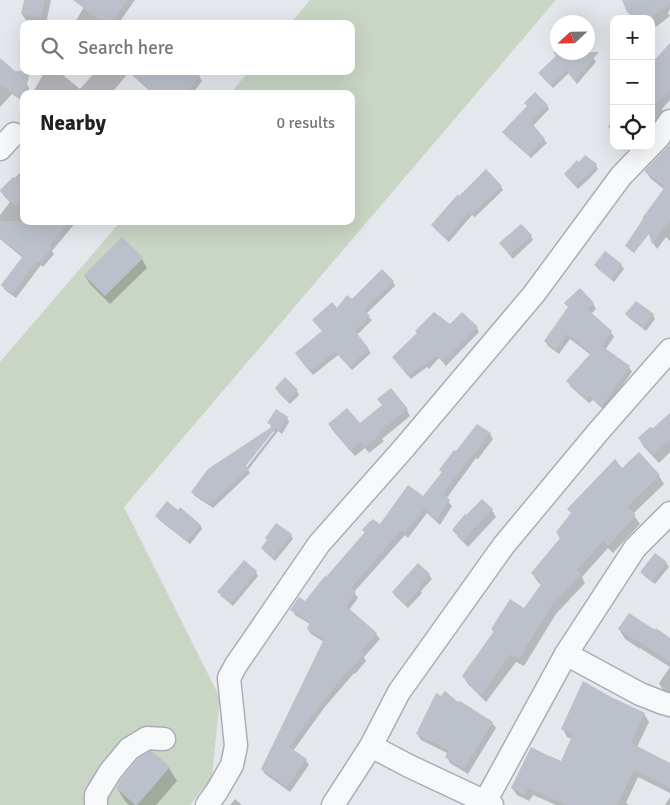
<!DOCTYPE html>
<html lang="en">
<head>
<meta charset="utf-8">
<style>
  :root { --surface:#fff; --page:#f2f2f2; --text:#202124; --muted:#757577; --line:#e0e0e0 }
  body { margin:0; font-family:Signika,sans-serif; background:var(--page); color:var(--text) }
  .controls { position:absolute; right:15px; top:15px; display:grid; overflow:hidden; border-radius:10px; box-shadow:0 5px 20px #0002 }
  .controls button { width:45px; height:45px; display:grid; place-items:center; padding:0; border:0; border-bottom:1px solid var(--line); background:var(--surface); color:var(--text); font:25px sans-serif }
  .compass { position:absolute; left:550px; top:15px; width:45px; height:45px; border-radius:50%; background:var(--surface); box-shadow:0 5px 20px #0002; rotate:248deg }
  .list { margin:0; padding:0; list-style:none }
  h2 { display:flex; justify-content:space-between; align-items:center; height:65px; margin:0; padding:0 20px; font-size:21px }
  h2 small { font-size:16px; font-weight:400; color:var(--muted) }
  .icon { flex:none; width:28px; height:28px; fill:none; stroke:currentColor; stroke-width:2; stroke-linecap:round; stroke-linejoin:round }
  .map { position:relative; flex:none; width:670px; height:805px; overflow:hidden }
  .search { position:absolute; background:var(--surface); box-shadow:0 5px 20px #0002; left:20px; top:20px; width:335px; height:55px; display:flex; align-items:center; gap:12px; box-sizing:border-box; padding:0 18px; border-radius:10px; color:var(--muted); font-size:19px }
  .panel { position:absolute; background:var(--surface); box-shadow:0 5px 20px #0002; left:20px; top:90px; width:335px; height:135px; border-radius:10px }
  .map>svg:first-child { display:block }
  .grass { fill:#c9d6c5 }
  .shadow { fill:#0003; fill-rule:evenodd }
  .building { fill:#bbc0ca }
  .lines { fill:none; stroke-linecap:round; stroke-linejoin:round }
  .minor-casing { stroke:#a9aeb7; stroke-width:25 }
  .minor { stroke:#f7f8fa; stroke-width:22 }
</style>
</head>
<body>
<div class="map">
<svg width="670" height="805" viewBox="0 0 670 805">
  <rect width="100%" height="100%" fill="#e4e7ec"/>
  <!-- grass -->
  <path class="grass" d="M310 0H556L124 507 220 698 212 777 190 805H0V362L121 221H351V94H230L249 71H351V24H290Z"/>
  <!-- shadow -->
  <g class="shadow">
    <path d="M25 0H51L46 24H34L27 22 22 14Z"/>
    <path d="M88 0H135L118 24H74Z"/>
    <path d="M623 0H670V9L668 13 670 16 656 27 651 26V19H633Z"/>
    <path d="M670 49V100L662 109 666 116 651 133V79Z"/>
    <path d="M588 51 596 62 577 84 569 73 553 88 542 77 540 73 588 52Z"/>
    <path d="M0 60 26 83 29 88 28 94H24V102L12 94 0 107Z"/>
    <path d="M45 71H58L80 89 96 71H200L199 76 202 81 192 94H153L129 72 111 94H32Z"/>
    <path d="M526 103 547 105 549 109 533 126 547 143 531 158 506 136 504 132 527 107Z"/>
    <path d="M614 122V136L608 126Z"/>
    <path d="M670 145V194L650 178 646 171Z"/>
    <path d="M621 146H632L624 151Z"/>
    <path d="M596 165 598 169 590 178 578 189 568 178Z"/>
    <path d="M24 169V221H77L52 251 54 254 43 267 41 265 16 298 5 290 2 285 23 258 0 239V215L10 202 4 196 1 191Z"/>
    <path d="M501 187 503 190 475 217 472 215 449 242 435 229 433 225 459 198Z"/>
    <path d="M670 208V241L666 237 657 249 653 243 645 221Z"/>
    <path d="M531 236 533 240 513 259 503 247Z"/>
    <path d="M605 253 621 265 624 269 614 282 598 269 596 265Z"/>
    <path d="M142 259 147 268 110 304 90 284 85 276Z"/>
    <path d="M393 282 395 286 366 314 372 320 357 335 371 353 352 370 338 355 313 375 298 357 323 332 337 310 352 301Z"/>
    <path d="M593 303 596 309 591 314 611 332 614 337 605 350 629 367 632 372 604 410 593 400 589 403 571 387 568 382 591 355 570 339 559 354 548 346 545 341Z"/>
    <path d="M462 314 477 328 479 332 446 366 439 358 429 369 427 367 411 379 396 361 450 326Z"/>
    <path d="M627 314 653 315 655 319 646 331 629 318Z"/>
    <path d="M285 379 297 391 299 395 290 404 278 392 276 388Z"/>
    <path d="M379 400 407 410 410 416 382 439 384 441 369 453 365 448 355 456 333 431 330 425H360L383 406Z"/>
    <path d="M670 414V452L659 463 644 447 639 438 653 430Z"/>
    <path d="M287 418 289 422 282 434 278 431 248 470 250 473 213 508 195 496 192 493 272 428 269 423ZM275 431 244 471 242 470 270 433Z"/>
    <path d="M490 434 493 439 478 459 476 458 446 499 452 506 440 525 427 513 408 538 405 535 354 592 358 598 349 610 376 634 380 639 364 657 366 661 355 674 354 673 324 708 293 751 306 760 309 765 290 792 265 774 262 769 324 642 311 634 308 629 310 624 295 615 292 609 305 602 365 533 363 530 373 519 380 526 423 497 442 473 441 470Z"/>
    <path d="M639 454 659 476 664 484 633 514 640 524 613 553 608 548 582 577 585 583 556 614 524 666 516 662 486 702 468 684 463 676 494 633 492 629 524 609 542 586 537 581 532 573 561 540 557 533Z"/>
    <path d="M482 501 492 510 496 517 468 547 458 537 454 530Z"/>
    <path d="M157 516 200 525 202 529 190 544 159 520Z"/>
    <path d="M291 535 293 539 275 561 265 552 263 548Z"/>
    <path d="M655 554 666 563 669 567 655 584 644 576 642 572Z"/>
    <path d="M418 565 429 575 432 579 421 591 422 593 408 608 395 596 393 592Z"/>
    <path d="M256 572 258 576 233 606 221 596 219 592Z"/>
    <path d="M619 629 655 631 670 639V696L664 692 659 683 670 667 640 648V649L625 639Z"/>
    <path d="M610 698 644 714 649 722 637 747 670 764V793L638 777 626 803 629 805H556L533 795 529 801 517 795 512 788 562 763 572 739 567 737 563 729Z"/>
    <path d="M459 704 492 723 496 728 468 774 450 763 447 757 449 754 421 740 417 734Z"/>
    <path d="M169 768 177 781 156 805H129L125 801 117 788Z"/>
    <path d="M670 797V805H665Z"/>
    <path d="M235 799 242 805H230Z"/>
  </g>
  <!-- building -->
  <g class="building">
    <path d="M24 0H45L41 18 21 14Z"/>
    <path d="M73 0H128L111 24H105Z"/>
    <path d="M622 0H670V3L651 19H649L632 16 627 12Z"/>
    <path d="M670 43V89L651 109V64Z"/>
    <path d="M553 52H599L574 81 566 70 551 85 538 73 556 56Z"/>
    <path d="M0 58 15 71H30L25 94H24V101L0 84Z"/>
    <path d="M129 71H203L186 94H154Z"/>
    <path d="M535 92 548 105 531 122 545 139 528 155 502 132 527 106 524 103Z"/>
    <path d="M670 144V220L652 244 649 234 634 253 625 246 643 219V217L665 187 644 171Z"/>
    <path d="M585 155 597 164 589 174 575 186 564 174 577 160 579 162Z"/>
    <path d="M486 169 502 186 472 214 469 212 446 239 431 225 458 194 459 196Z"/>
    <path d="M24 171V198L16 207 0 191V190L13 177 16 179Z"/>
    <path d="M0 221H70L49 246 52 248 40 263 38 261 12 294 1 285 23 256 0 238Z"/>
    <path d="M521 224 532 235 510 255 499 243Z"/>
    <path d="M122 237 143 258 105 296 84 275Z"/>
    <path d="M605 251 622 264 611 279 594 265Z"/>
    <path d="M382 269 394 281 364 310 370 316 355 331 369 349 350 367 335 352 310 372 295 353 322 331 312 320 332 302 337 308 347 295 352 299Z"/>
    <path d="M580 288 594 303 587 309 612 331 602 346 630 366 611 393H612L601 406 589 396 586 399 566 381 591 353 567 334 556 350 544 341 568 307 564 303Z"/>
    <path d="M636 301 654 314 643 328 625 314Z"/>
    <path d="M434 312 450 324 462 312 478 327 443 362 436 355 426 366 424 364 408 376 392 357 417 333 415 331Z"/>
    <path d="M285 377 298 390 287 401 275 388Z"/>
    <path d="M391 388 408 409 379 432 381 434 365 448 361 442 350 451 328 424 347 408 360 423 382 405 377 399Z"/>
    <path d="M276 409 288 417 280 431 276 428 246 466 249 469 210 504 191 492 208 469 273 426 267 423Z"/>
    <path d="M670 413V440L653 455 638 438 650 427 653 428Z"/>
    <path d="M477 424 491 433 474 455 473 454 443 494 450 500 436 520 424 509 405 533 401 531 351 588 356 592 346 606 377 633 361 652 364 655 351 669 350 668 322 703 289 747 307 759 287 787 261 769 324 639 307 629 310 622 290 610 299 597 305 601 325 576 326 577 365 532 362 530 370 521H376L380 524 408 485 423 496 442 472 439 470 454 450 456 451Z"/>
    <path d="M639 452 660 475 627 507 636 515 608 546 603 541 577 570 582 574 552 605 519 659 511 654 481 695 462 676 494 631 491 629 510 599 524 608 542 583 531 573 561 537 556 532 571 513 567 509 615 459 622 468Z"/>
    <path d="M482 499 493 509 463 541 452 530 465 514 466 515Z"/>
    <path d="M167 501 178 510 180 507 201 525 187 541 155 516Z"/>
    <path d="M276 523 292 534 273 558 261 548 267 540 265 538Z"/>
    <path d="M655 553 667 562 652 581 640 572Z"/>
    <path d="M244 560 257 571 231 603 217 592Z"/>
    <path d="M418 563 430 574 419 587 421 588 405 605 392 592Z"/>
    <path d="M629 613 655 630 656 628 670 638V662L635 639 634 640 618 629Z"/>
    <path d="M583 681 611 697 645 713 631 743 670 763V788L634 770 617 805H567L528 788 525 795 511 788 531 747 549 756H550L561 761 573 734 561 729Z"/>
    <path d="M445 691 458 702 460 701 493 722 464 769 445 757 449 750 416 734 436 693 441 696Z"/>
    <path d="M150 751H152L170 767 137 805H135L116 788 121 780 138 759Z"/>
  </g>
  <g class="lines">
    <!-- minor casing -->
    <g class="minor-casing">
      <g id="minor">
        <path d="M651 145 658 138 670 121"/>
        <path d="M0 149 14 134"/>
        <path d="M566 654 640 694 663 703 670 705"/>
        <path d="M371 746 409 766 492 805"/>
        <path d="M485 802 566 654 635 548 670 513"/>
        <path d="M96 805V795L110 772 129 749 147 738 164 739"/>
        <path d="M207 805 217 791 232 765 236 746 229 678 236 665 319 544 404 448 534 294 621 176 650 146"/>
        <path d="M333 805 371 746 399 692 504 545 598 432 670 350"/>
      </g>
    </g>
    <!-- minor -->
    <use href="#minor" class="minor"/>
  </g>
</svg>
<div class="controls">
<button>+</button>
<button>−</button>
<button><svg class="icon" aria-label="locate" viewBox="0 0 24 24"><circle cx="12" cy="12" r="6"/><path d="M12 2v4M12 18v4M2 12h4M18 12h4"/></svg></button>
</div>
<svg class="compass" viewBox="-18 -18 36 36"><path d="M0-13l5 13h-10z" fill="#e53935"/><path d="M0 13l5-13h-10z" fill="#757577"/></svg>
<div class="search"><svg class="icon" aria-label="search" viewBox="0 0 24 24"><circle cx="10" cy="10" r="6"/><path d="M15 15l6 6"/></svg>Search here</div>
<section class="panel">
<h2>Nearby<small>0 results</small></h2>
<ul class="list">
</ul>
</section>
</div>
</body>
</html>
